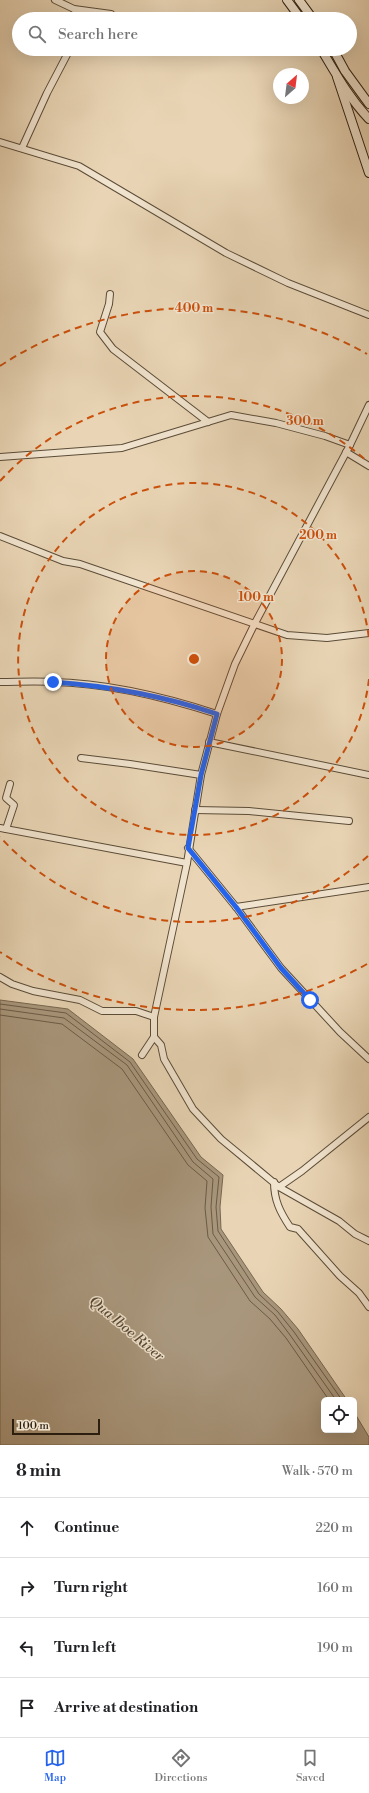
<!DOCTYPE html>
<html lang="en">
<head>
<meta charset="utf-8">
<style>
  :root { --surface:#fff; --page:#f2f2f2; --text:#202124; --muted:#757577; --line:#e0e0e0; --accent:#2563eb }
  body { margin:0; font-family:"Libre Bodoni",serif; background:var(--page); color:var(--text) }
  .controls { position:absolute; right:12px; bottom:12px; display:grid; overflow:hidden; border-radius:6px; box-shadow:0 4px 16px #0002 }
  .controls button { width:36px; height:36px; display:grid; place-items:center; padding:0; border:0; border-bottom:1px solid var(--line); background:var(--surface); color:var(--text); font:20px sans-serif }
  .compass { position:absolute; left:273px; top:68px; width:36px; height:36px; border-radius:50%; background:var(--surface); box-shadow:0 4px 16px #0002; rotate:28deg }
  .scale { position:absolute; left:12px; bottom:10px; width:88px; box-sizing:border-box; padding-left:4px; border:2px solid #2c1f0f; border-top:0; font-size:11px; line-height:14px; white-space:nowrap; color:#2c1f0f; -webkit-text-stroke:3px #f1e4cf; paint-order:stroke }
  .stop { position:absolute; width:12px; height:12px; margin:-9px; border:3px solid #2563eb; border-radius:50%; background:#fff }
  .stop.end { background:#2563eb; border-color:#fff; box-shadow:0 1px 4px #0008 }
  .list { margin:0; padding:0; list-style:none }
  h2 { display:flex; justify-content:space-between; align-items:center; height:52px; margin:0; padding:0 16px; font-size:17px }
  h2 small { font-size:13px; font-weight:400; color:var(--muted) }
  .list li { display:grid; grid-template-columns:26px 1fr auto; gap:12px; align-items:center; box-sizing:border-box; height:60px; padding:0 16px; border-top:1px solid var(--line) }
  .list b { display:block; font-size:15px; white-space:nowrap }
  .list em { font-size:13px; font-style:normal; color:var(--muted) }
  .icon { flex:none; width:22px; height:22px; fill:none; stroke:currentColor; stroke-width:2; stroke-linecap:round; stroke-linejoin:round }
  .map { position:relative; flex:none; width:369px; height:1445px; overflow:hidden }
  .search { position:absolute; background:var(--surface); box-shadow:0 4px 16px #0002; left:12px; right:12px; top:12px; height:44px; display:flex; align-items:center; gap:10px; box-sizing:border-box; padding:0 14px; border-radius:22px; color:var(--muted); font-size:15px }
  .sheet { height:292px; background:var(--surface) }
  nav { display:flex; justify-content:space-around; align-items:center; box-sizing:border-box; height:56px; border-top:1px solid var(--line); background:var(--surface); font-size:11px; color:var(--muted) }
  nav a { display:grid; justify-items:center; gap:2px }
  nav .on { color:var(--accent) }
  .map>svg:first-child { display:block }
  .water { fill:#a9977d; stroke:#776751 }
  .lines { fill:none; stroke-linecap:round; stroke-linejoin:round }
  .shore { stroke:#6a5b46; stroke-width:1 }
  .street-casing { stroke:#5b4c38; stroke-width:8 }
  .secondary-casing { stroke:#2c1f0f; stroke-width:10 }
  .street { stroke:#f1e4cf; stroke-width:6 }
  .secondary { stroke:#f1e4cf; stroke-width:8 }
  .route { stroke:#2563eb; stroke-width:5 }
  .ring { fill:none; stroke:#cc500c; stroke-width:2; stroke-dasharray:7 5 }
  .labels { text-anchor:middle; stroke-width:3; stroke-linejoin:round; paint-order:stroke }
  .water-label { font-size:14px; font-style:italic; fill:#584936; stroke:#f1e4cf }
  .centre { fill:#cc500c; stroke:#f1e4cf; stroke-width:2 }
  .ring-label { font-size:12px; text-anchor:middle; font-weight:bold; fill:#cc500c; stroke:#f1e4cf; stroke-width:3; stroke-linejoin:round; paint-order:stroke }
</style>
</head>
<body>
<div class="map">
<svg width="369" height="1445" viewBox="0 0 369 1445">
  <rect width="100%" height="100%" fill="#e9d5b5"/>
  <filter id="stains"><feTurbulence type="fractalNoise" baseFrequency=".005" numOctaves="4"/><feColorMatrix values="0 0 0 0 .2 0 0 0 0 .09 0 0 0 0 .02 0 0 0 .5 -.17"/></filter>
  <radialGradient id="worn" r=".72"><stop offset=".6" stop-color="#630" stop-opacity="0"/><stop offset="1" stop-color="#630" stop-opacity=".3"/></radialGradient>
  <!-- water -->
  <path class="water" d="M0 1000 68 1009 133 1059 201 1157 223 1175 220 1207 221 1229 263 1292 281 1309 298 1329 347 1400H324V1430H354V1412L369 1437V1445H0Z"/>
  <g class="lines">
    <!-- shore -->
    <g class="shore">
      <path d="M0 1004 66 1013 130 1062 197 1159 219 1177 216 1207 218 1231 259 1294 278 1312 294 1332 342 1400"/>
      <path d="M0 1009 64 1018 127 1065 193 1162 213 1179 211 1207 213 1234 255 1297 275 1315 290 1335 336 1400"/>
      <path d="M0 1015 62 1024 122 1069 188 1165 207 1181 205 1208 208 1237 250 1301 270 1319 286 1338 329 1400"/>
    </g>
    <!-- street casing -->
    <g class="street-casing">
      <g id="street">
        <path d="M55 0 74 9 86 19"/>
        <path d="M74 9 111 14"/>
        <path d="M0 142 79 166 226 253 288 283 369 315"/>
        <path d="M22 148 47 93 70 49"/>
        <path d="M110 294 109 304 100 332 113 349 208 422"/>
        <path d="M346 452 369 466"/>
        <path d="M0 457 122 448 231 415 276 423 325 436 350 445"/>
        <path d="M0 536 63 561 80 564 287 635 327 638 369 633"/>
        <path d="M0 682C17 682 35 681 52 682 108 683 165 697 217 714"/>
        <path d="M209 742 369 775"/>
        <path d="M81 758 130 764 201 775"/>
        <path d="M195 810 249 811 349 821"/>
        <path d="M0 828 187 863"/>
        <path d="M6 829 14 805 6 798 10 784"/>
        <path d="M188 848 236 907 281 968 340 1032 369 1059"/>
        <path d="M236 907 369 887"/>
        <path d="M0 977 12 984 33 991 80 1000 102 1011H136L154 1017"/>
        <path d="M154 1037 161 1045 164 1059 193 1109 221 1139 279 1187 339 1221 355 1234 369 1241"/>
        <path d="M142 1055 154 1037V1017L187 863 201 775 217 714 235 664 255 623 350 445 369 405"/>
        <path d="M274 1182C274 1200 280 1212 290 1227L298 1229 340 1276 359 1293 369 1307"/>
        <path d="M279 1187 302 1171 369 1117"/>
      </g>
    </g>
    <!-- secondary casing -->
    <g class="secondary-casing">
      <g id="secondary">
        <path d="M287 0 301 19"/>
        <path d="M299 0 313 19"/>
        <path d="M321 49C336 74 349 98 369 119"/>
        <path d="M333 49 345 71 369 104"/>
        <path d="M337 77 369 173"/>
      </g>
    </g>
    <!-- street -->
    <use href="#street" class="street"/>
    <!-- secondary -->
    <use href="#secondary" class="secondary"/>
  </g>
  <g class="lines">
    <!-- route -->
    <path class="route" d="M53 682C109 686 164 696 217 714L201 775 188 848 236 907 281 968 310 1000"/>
  </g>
  <!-- distance rings -->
  <circle cx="194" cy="659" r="88" fill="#cc500c" fill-opacity=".12"/>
  <g class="ring">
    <circle cx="194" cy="659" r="88"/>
    <path d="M369 679A176 176 0 1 1 369 639"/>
    <path d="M368 856A263 263 0 0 1 0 837M0 481A263 263 0 0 1 368 462"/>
    <path d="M367 964A351 351 0 0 1 0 952M0 366A351 351 0 0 1 367 354"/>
  </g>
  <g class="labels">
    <!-- water labels -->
    <g class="water-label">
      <text transform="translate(127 1328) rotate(40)" y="5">Qua Iboe River</text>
    </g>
  </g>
  <circle cx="194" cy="659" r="6" class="centre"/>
  <g class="ring-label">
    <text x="194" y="312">400 m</text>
    <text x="305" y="425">300 m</text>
    <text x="318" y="539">200 m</text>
    <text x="256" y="601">100 m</text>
  </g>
  <rect width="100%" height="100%" filter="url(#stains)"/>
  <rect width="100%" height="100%" fill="url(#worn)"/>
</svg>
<div class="controls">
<button><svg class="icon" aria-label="locate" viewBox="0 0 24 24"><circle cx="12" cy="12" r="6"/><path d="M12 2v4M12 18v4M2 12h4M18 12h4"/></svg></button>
</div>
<svg class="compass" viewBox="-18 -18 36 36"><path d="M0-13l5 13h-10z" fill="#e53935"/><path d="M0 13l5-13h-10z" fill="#757577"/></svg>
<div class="scale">100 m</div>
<div class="stop" style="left:310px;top:1000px"></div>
<div class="stop end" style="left:53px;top:682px"></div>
<div class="search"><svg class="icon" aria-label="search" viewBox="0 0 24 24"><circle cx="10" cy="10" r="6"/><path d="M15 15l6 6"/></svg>Search here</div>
</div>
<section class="sheet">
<h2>8 min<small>Walk · 570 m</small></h2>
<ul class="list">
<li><svg class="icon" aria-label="ahead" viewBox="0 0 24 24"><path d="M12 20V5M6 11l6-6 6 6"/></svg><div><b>Continue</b></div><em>220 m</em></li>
<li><svg class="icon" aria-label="right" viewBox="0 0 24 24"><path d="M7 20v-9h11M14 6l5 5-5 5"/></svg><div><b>Turn right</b></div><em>160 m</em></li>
<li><svg class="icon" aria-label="left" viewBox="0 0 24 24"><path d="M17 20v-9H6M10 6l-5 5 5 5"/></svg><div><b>Turn left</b></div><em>190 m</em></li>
<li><svg class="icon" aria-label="arrive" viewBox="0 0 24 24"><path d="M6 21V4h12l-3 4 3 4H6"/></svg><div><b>Arrive at destination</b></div></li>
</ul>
</section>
<nav>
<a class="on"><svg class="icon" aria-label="map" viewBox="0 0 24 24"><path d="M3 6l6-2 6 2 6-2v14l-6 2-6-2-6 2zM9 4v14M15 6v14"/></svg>Map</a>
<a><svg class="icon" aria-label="directions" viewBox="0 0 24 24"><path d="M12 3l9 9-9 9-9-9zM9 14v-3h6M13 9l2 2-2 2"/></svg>Directions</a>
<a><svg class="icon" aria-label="saved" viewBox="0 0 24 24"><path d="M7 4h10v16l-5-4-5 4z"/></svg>Saved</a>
</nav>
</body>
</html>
